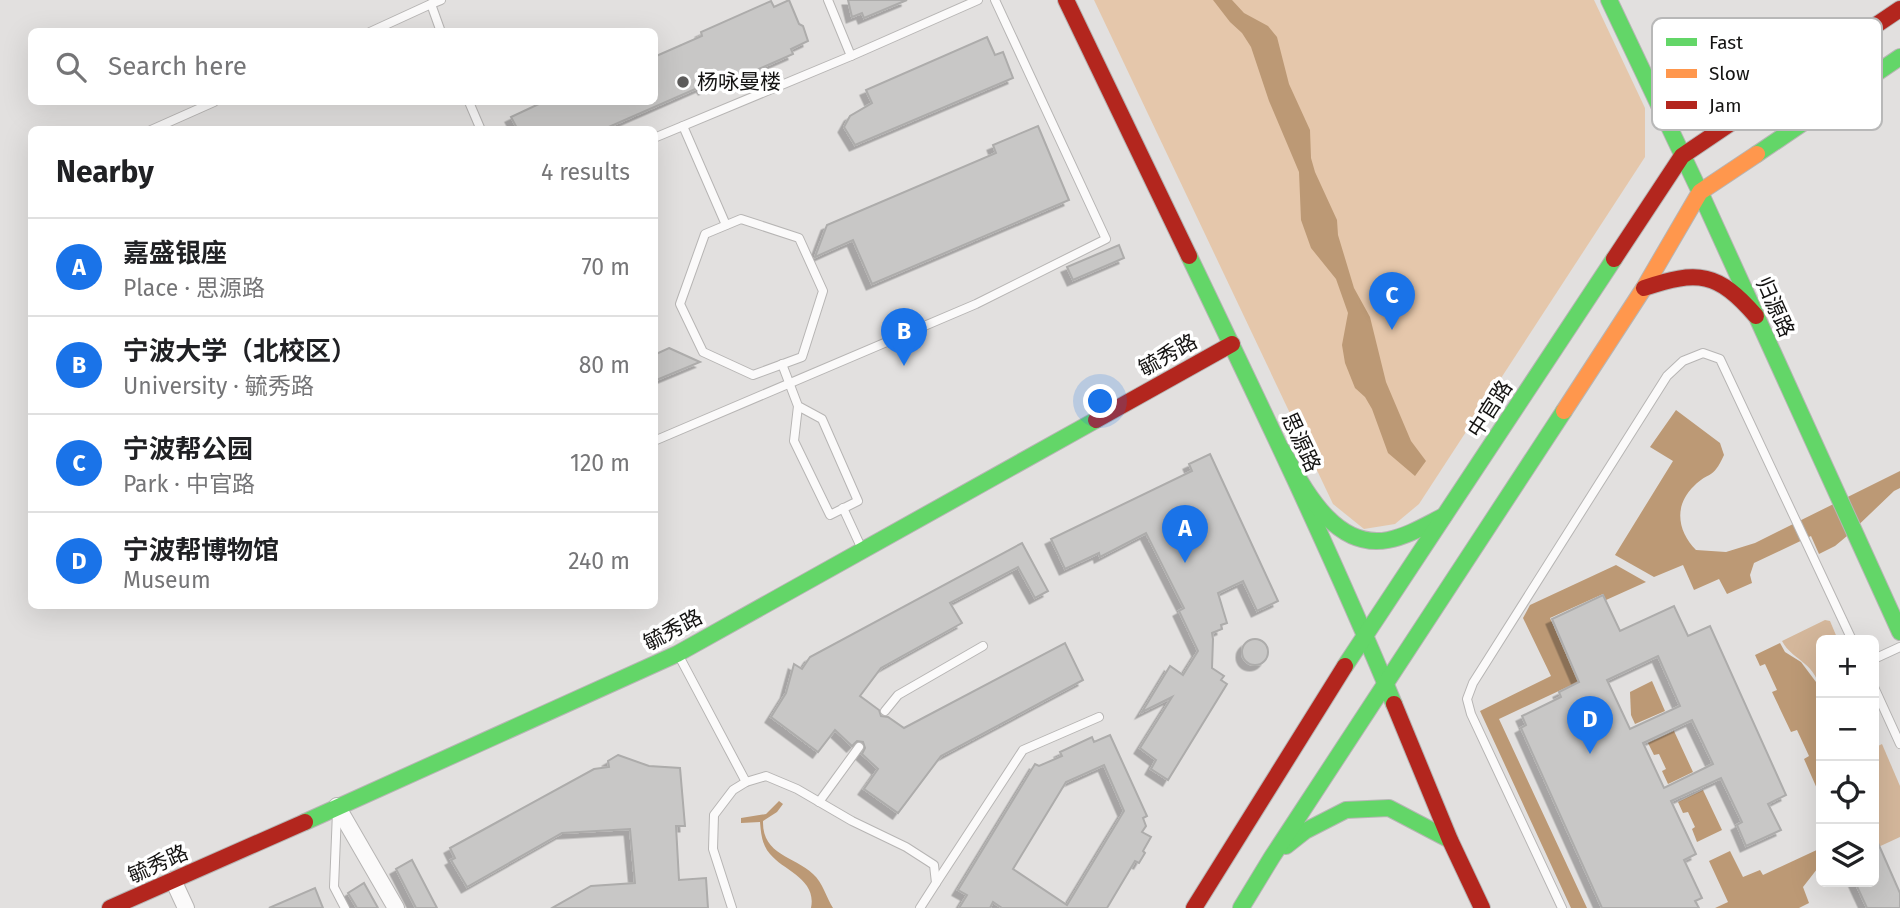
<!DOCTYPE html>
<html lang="en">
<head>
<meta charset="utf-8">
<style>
  :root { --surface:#fff; --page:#f2f2f2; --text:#202124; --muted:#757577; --line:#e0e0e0; --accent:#1a73e8 }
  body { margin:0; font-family:"Fira Sans","Noto Sans SC",sans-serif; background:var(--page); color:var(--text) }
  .controls { position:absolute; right:21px; bottom:21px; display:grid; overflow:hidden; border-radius:10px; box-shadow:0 7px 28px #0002 }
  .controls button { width:63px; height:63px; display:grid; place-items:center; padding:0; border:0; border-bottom:2px solid var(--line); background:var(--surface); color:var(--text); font:35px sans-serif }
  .you { position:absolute; left:1101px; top:402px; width:24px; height:24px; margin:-18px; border:5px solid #fff; border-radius:50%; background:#1a73e8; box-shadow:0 0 0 10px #1a73e833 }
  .badge { display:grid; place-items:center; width:46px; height:46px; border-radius:50%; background:var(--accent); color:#fff; font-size:23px; font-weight:700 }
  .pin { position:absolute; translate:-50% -58px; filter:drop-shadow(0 2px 4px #0008) }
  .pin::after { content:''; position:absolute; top:37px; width:24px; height:21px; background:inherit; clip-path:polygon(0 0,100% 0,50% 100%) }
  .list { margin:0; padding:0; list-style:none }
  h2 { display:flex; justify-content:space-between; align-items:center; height:91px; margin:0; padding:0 28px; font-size:30px }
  h2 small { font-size:23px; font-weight:400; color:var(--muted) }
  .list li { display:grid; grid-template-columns:46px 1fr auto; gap:21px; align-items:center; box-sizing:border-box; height:98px; padding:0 28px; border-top:2px solid var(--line) }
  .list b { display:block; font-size:26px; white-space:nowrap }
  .list p { margin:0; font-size:23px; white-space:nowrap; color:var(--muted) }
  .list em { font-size:23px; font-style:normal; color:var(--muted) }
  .icon { flex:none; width:38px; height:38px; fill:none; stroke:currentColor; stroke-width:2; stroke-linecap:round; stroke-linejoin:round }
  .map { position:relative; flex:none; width:1900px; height:908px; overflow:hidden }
  .search { position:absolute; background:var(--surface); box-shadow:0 7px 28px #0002; left:28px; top:28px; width:630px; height:77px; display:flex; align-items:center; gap:18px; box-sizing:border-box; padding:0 24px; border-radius:10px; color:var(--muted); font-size:26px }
  .panel { position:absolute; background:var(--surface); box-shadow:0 7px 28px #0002; left:28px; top:126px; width:630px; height:483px; border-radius:10px }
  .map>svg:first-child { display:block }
  .green { fill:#e5c7ab }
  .forest { fill:#d4b79b }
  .water { fill:#bc9975 }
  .building { fill:#c8c7c6; stroke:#adacab; stroke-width:2; fill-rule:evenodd; filter:url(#shadow) }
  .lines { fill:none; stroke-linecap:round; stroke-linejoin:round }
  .lane-casing { stroke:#b7b5b4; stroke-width:10 }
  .street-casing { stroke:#b7b5b4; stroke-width:18 }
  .fast-casing { stroke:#b7b5b4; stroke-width:18 }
  .slow-casing { stroke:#b7b5b4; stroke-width:18 }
  .jam-casing { stroke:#b7b5b4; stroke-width:18 }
  .lane { stroke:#fbfafa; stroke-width:8 }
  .street { stroke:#fbfafa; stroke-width:16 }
  .fast { stroke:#63d668; stroke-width:16 }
  .slow { stroke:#ff974d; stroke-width:16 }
  .jam { stroke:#b3261e; stroke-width:16 }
  .poi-dot { fill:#5c5b5a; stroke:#fff; stroke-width:2.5 }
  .labels { text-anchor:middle; stroke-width:7; stroke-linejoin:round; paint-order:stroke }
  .poi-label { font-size:21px; fill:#141312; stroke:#fff; text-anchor:start }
  .street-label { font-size:21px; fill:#141312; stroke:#fff }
  .key { fill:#fff; stroke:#b8b8b8; stroke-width:2 }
  .key-label { font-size:19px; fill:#141312 }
</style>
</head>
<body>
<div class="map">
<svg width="1900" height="908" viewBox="0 0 1900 908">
  <defs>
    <filter id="shadow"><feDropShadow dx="-5.5" dy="5.5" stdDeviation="0" flood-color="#0004"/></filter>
  </defs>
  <rect width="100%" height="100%" fill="#e2e0df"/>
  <!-- green -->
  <path class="green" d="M1094 0H1594L1645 108V157L1419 504 1395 524 1364 529 1333 504Z"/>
  <!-- forest -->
  <g class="forest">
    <path d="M1825 620 1830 621 1838 640H1821V695C1817 661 1793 662 1782 641Z"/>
    <path d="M1882 744 1900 786V837L1874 849V748Z"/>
  </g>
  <!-- water -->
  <g class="water">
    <path d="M1213 0H1232L1244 13 1268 26 1277 37 1289 84 1310 130 1311 158 1315 172 1337 220 1338 235 1354 288 1370 317 1386 382 1411 441 1426 461 1415 476 1388 453 1372 409 1365 397 1355 388 1345 363 1342 345 1348 313 1336 279 1311 248 1301 220 1299 172 1269 101 1251 47 1242 33 1230 22Z"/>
    <path d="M1676 410 1720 443 1724 455C1712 481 1710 470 1694 486 1673 506 1678 532 1696 550L1726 552 1755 543 1900 471V488L1894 491 1847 536 1835 546 1819 554 1811 536 1754 563 1750 575 1752 583 1727 594 1719 579 1694 590 1683 565 1654 577 1615 555 1673 461 1650 447Z"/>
    <path d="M1616 565 1646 582 1606 600 1603 594 1550 618 1578 682 1499 719 1587 908H1571L1480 711 1551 676 1523 618 1530 605Z"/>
    <path d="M1780 643 1785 652 1801 662 1819 686 1821 789 1818 791 1804 759 1809 756 1797 730 1791 732 1772 692 1777 690 1765 664 1760 666 1755 655Z"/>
    <path d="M1652 681 1665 711 1635 724 1631 715 1630 692Z"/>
    <path d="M1674 731 1693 772 1668 784 1662 771 1666 769 1659 754 1654 755 1648 743Z"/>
    <path d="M1703 790 1722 830 1697 842 1692 829 1695 827 1688 812 1683 813 1678 802Z"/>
    <path d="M779 801 783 804 777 812 763 821C762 855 794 856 813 874 823 883 826 897 833 908H811C817 879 784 871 770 854 762 845 761 834 760 822L741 823V818L766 814Z"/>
    <path d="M1821 848V864L1803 887 1809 903 1799 908H1715L1728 902 1709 861 1730 851 1743 877 1760 870 1763 875Z"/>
  </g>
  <!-- building -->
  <g class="building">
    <path d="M789 0 799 24 803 26 808 41 791 49 793 54 725 84 723 80 704 89 702 86 602 130H518L511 117 543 102H654V57L702 36 701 32 771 1 774 7Z"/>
    <path d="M848 0H907L864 18 862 13 852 17Z"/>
    <path d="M987 37 995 55 1003 52 1013 78 855 145 844 127 850 116 872 103 866 90Z"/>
    <path d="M1038 126 1069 200 872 284 853 240 815 257 827 225 996 153 993 145Z"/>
    <path d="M1119 245 1124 258 1073 280 1067 267Z"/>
    <path d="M669 348 700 362 654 381V355Z"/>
    <path d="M1210 454 1278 601 1257 611 1243 581 1218 593 1227 623 1221 625 1222 629 1212 633 1213 639 1212 668 1224 676 1221 680 1227 684 1168 780 1151 769 1156 760 1140 748 1172 697 1142 712 1170 666 1183 675 1198 651 1179 611 1184 608 1146 533 1100 557 1099 553 1065 569 1051 539 1192 471 1189 464Z"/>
    <path d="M1022 543 1048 591 1035 598 1018 567 950 603 962 623 881 668 860 696 879 710 881 716 888 717 904 728 1065 643 1083 680 941 756 898 813 864 789 878 769 862 754 865 748 863 742 857 741 852 746 835 730 818 752 771 717 786 693 794 664 802 669 810 657Z"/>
    <path d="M1603 595 1620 631 1674 606 1688 636 1710 626 1786 795 1768 804 1781 830 1746 846 1737 825 1742 822 1721 778 1671 801 1696 854 1684 860 1702 898 1695 901 1699 908H1602L1521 728 1526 725 1522 716 1561 697 1559 692 1579 682 1552 619ZM1658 656 1680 706 1630 729 1607 680ZM1692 720 1713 764 1664 788 1643 743Z"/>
    <circle cx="1255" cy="652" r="13"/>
    <path d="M1110 735 1147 816 1143 818 1146 826 1142 832 1151 837 1143 851 1145 853 1139 863 1135 861 1107 908H1002L993 902 990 908H959L967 895 958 890 1035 764 1039 766 1062 756 1060 752 1092 737 1094 742ZM1104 765 1124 811 1067 905 1013 869 1066 782Z"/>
    <path d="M618 755 649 766 680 768 685 826H676L679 880 706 878 708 908H552L591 886 635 883 630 829 562 833 467 887 451 860 455 858 450 848 594 769 609 767 608 761Z"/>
    <path d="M1874 834 1900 893V908H1867L1855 882H1874Z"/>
    <path d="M412 860 437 908H416L396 869Z"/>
    <path d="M364 883 378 908H357L348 893Z"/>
    <path d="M315 888 323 908H269Z"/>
  </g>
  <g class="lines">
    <!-- lane casing -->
    <g class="lane-casing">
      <g id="lane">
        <path d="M441 0 431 4 441 32"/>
        <path d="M370 32 431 4"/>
        <path d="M851 56 978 0"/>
        <path d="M469 102 481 130"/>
        <path d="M683 126 726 225"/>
        <path d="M151 130 214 102"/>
        <path d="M654 138 851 56 828 0"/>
        <path d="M741 219 799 238 823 291 802 357 753 375 703 352 680 304 705 234Z"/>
        <path d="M782 364 798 406 822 419 858 501 830 515 794 441 798 406"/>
        <path d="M654 441 976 304 1106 239 995 0"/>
        <path d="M843 508 861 547"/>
        <path d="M679 656 746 782"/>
        <path d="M1874 659 1900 647"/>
        <path d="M1874 687 1900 744"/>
        <path d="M885 711 898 695 983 646"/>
        <path d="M819 802 859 747"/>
        <path d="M337 812 334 887 345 908"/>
        <path d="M936 883 1023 750 1099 717"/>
        <path d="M732 908 713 849 714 815 733 790 746 782 766 776 797 789 852 821 906 847 934 865 936 883 920 908"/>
        <path d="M1562 908 1471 714 1467 699 1473 683 1667 376 1683 361 1703 353 1720 359 1852 640"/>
      </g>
    </g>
    <!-- street casing -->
    <g class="street-casing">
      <g id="street">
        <path d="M337 806 396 908"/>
        <path d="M173 880 186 908"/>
      </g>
    </g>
    <!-- fast casing -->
    <g class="fast-casing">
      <g id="fast">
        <path d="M1609 0 1700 192 1900 632"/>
        <path d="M1757 154 1900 57"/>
        <path d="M1189 256C1260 404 1331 552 1394 704"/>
        <path d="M1282 450C1304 488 1334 550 1388 540 1408 536 1426 525 1444 516"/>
        <path d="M1345 666 1614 259"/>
        <path d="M305 822 677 654 1096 420"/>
        <path d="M1286 846 1305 831 1346 810 1389 808 1450 840"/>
        <path d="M1241 908 1272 857 1564 411"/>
      </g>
    </g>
    <!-- slow casing -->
    <g class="slow-casing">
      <path id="slow" d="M1564 411 1644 288 1700 192 1757 154"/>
    </g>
    <!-- jam casing -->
    <g class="jam-casing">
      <g id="jam">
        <path d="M1066 0 1189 256"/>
        <path d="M1614 259 1682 156 1900 9"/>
        <path d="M1644 288C1698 270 1718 272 1756 316"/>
        <path d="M1096 420 1232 344"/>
        <path d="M1394 704 1450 840 1482 908"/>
        <path d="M110 908 305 822"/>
        <path d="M1194 908 1345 666"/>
      </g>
    </g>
    <!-- lane -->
    <use href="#lane" class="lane"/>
    <!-- street -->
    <use href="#street" class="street"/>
    <!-- fast -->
    <use href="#fast" class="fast"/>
    <!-- slow -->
    <use href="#slow" class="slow"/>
    <!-- jam -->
    <use href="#jam" class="jam"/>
  </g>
  <!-- markers -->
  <circle class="poi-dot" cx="683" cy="82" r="7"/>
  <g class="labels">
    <!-- poi labels -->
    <g class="poi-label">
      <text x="697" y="89">杨咏曼楼</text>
    </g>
    <!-- street labels -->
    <g class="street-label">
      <text transform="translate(1775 307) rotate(66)" y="7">归源路</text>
      <text transform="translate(1168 355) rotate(-29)" y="7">毓秀路</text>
      <text transform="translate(1490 409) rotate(-57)" y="7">中官路</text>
      <text transform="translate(1301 442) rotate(65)" y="7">思源路</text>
      <text transform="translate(673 630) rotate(-28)" y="7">毓秀路</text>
      <text transform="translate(158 864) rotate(-24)" y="7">毓秀路</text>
    </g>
  </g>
  <!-- legend -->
  <rect x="1652" y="18" width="230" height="112" rx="10" class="key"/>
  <rect x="1666" y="38" width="31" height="8" fill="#63d668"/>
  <rect x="1666" y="69" width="31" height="9" fill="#ff974d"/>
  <rect x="1666" y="101" width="31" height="8" fill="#b3261e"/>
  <g class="key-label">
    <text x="1709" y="49">Fast</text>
    <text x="1709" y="80">Slow</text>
    <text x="1709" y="112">Jam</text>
  </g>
</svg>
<div class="controls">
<button>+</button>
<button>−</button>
<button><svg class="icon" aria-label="locate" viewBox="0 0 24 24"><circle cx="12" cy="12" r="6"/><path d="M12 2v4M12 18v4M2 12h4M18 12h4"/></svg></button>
<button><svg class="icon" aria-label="layers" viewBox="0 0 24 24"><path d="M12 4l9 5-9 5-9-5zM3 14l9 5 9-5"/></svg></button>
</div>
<div class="you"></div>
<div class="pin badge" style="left:1185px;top:563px">A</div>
<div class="pin badge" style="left:904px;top:366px">B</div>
<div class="pin badge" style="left:1392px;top:330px">C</div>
<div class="pin badge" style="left:1590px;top:754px">D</div>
<div class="search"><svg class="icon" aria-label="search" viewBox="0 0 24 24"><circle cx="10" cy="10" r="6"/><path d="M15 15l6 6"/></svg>Search here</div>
<section class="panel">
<h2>Nearby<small>4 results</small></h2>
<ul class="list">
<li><span class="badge">A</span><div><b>嘉盛银座</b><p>Place · 思源路</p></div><em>70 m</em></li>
<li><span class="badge">B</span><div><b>宁波大学（北校区）</b><p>University · 毓秀路</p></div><em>80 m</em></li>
<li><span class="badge">C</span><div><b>宁波帮公园</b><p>Park · 中官路</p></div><em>120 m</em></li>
<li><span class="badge">D</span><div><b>宁波帮博物馆</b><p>Museum</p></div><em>240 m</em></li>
</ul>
</section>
</div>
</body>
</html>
